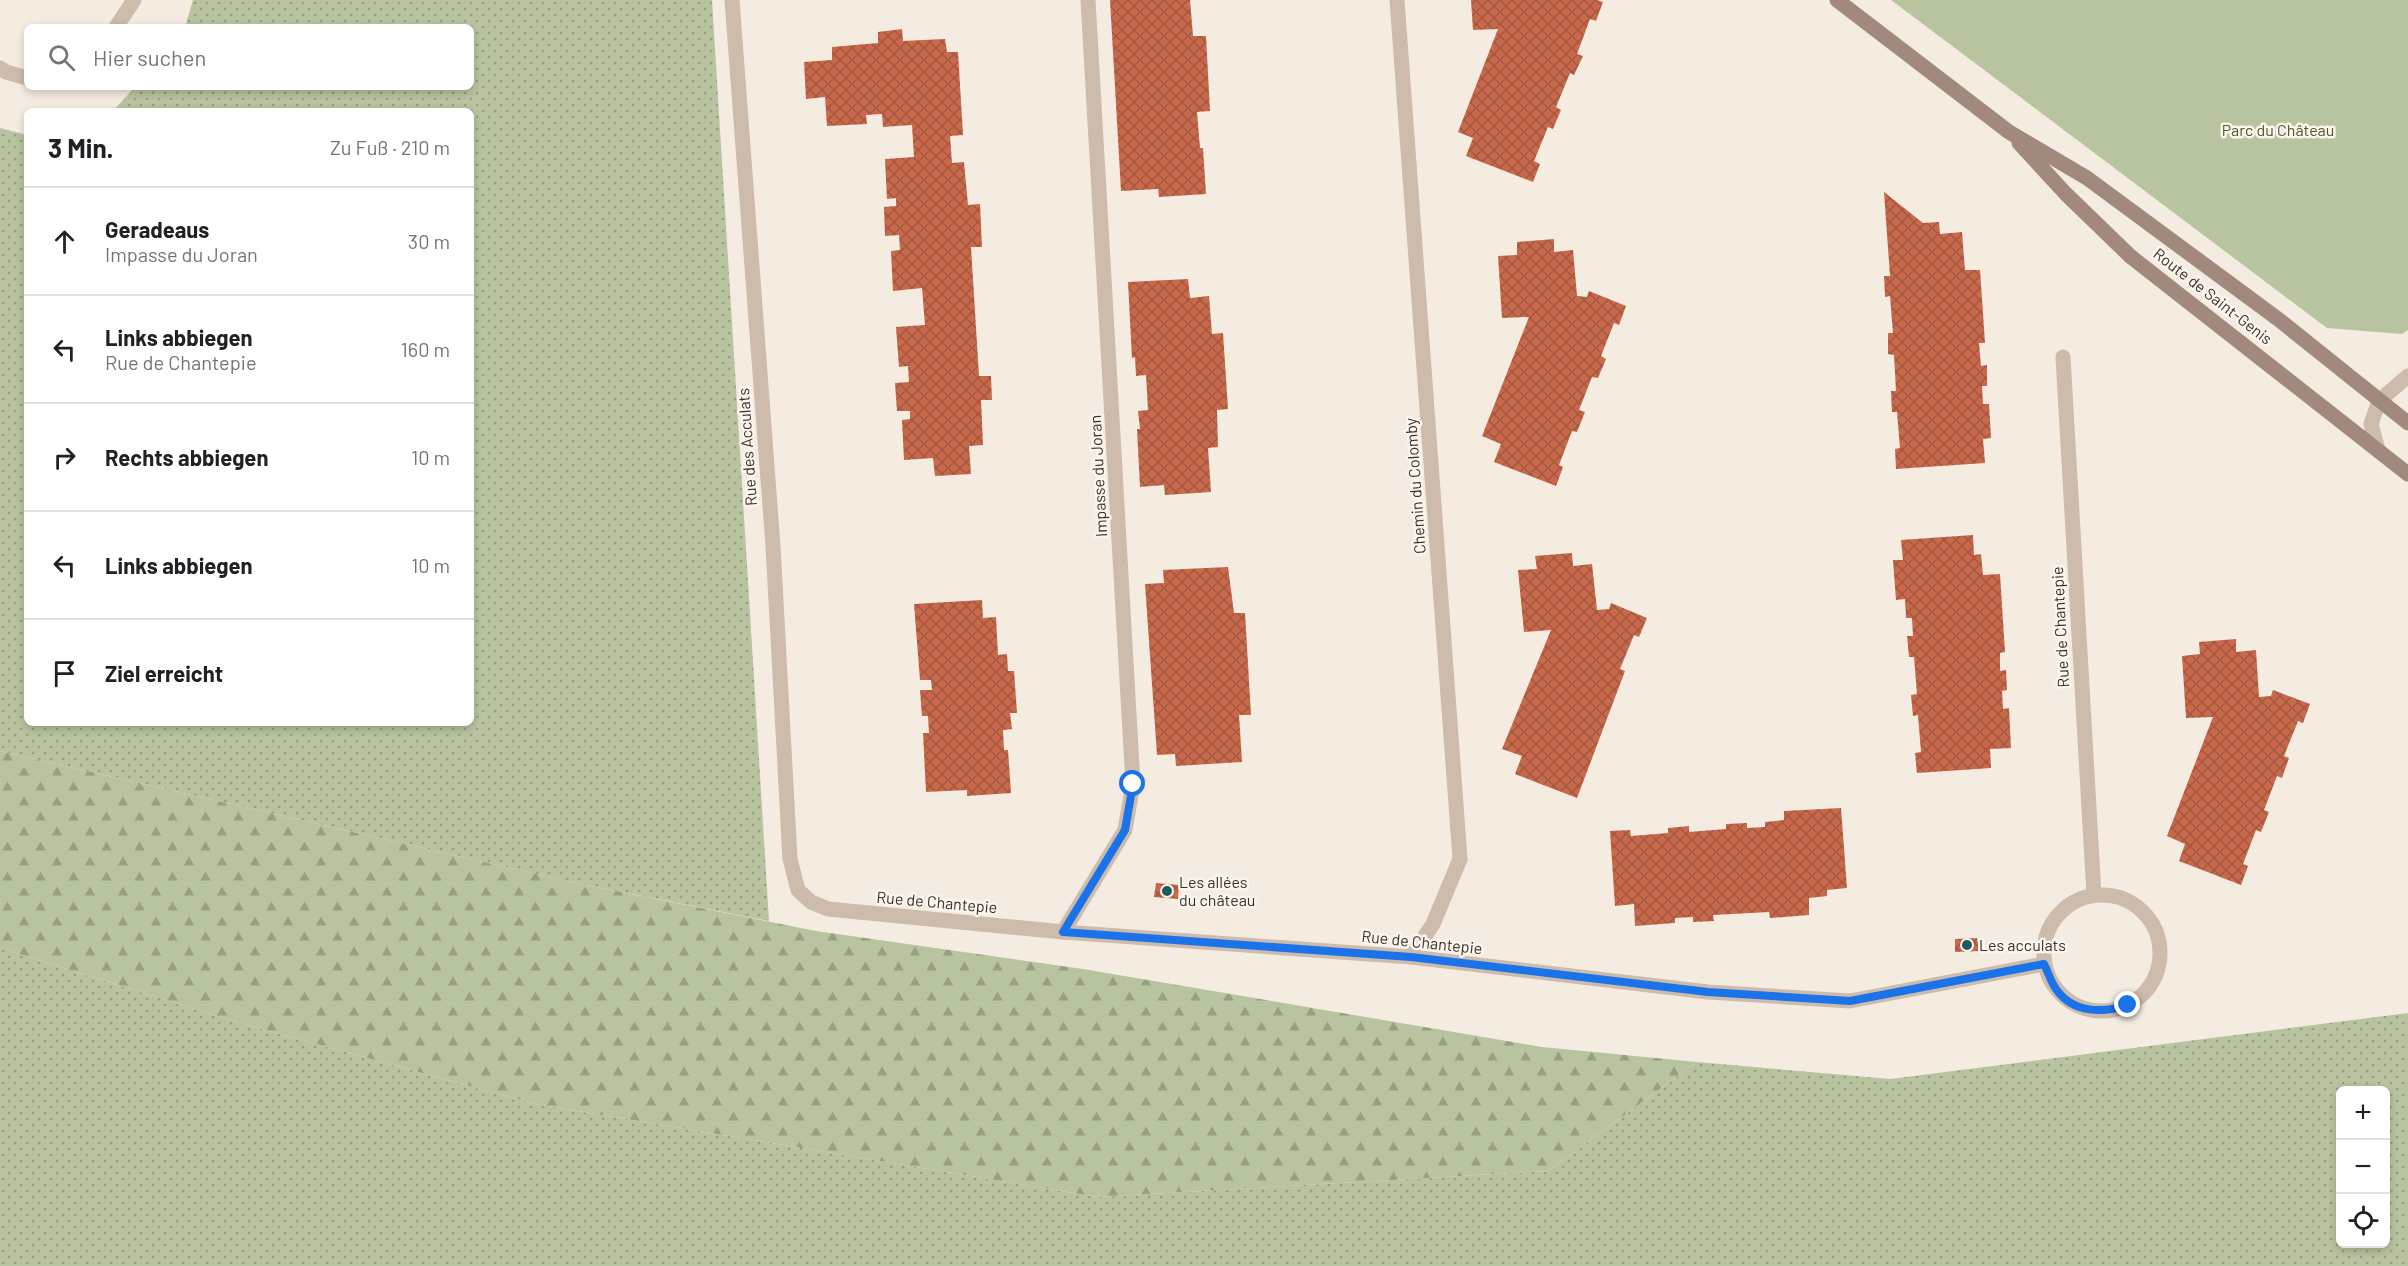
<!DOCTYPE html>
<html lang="de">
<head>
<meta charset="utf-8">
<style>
  :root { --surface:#fff; --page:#f2f2f2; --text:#202124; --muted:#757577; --line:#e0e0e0 }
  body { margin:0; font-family:Barlow,sans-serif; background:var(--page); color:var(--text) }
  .controls { position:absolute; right:18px; bottom:18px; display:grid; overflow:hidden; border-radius:9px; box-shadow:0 3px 9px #0003 }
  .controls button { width:54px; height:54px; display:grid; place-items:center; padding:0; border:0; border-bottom:2px solid var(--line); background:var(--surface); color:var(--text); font:30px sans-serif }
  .stop { position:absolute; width:18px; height:18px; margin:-14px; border:4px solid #1a73e8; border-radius:50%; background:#fff }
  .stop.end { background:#1a73e8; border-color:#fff; box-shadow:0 2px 6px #0008 }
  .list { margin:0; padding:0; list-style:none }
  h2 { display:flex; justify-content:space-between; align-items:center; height:78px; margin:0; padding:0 24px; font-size:26px }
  h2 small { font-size:20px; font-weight:400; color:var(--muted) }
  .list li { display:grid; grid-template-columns:39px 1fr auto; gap:18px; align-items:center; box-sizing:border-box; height:108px; padding:0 24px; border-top:2px solid var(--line) }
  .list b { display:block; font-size:22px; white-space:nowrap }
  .list p { margin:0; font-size:20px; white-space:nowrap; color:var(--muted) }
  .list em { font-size:20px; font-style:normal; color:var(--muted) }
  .icon { flex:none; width:33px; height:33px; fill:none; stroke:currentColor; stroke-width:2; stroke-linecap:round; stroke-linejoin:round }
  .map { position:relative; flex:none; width:2408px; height:1266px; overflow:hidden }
  .search { position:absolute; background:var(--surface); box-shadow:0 3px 9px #0003; left:24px; top:24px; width:450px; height:66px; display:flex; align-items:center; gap:15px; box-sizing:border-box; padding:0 21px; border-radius:9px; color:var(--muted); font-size:22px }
  .panel { position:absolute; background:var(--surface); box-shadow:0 3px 9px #0003; left:24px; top:108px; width:450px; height:618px; border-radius:9px }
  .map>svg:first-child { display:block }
  .grass { fill:url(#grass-dots); fill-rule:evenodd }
  .forest { fill:url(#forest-firs) }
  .park { fill:#b8c4a0 }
  .building { fill:url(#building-cross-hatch) }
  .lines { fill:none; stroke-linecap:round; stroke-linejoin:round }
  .service { stroke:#cdbbac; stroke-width:15 }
  .minor { stroke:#cdbbac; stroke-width:15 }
  .secondary { stroke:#a18a7d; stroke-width:15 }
  .route { stroke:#1a73e8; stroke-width:8 }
  .poi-dot { fill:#1f5a5e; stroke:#fbf5ee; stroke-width:2 }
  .labels { text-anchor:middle; stroke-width:5; stroke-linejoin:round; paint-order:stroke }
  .park-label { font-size:16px; fill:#4a5a2e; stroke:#fbf5ee }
  .street-label { font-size:16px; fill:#3b302b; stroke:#fbf5ee }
  .poi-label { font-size:16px; fill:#3b302b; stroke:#fbf5ee; text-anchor:start }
</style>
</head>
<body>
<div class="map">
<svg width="2408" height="1266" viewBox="0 0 2408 1266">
  <defs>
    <pattern id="grass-dots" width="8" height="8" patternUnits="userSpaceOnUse" patternTransform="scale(1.5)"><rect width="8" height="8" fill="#b8c4a0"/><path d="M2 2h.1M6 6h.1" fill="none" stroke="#97a083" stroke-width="1.8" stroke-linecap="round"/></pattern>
    <pattern id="forest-firs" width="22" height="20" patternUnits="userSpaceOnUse" patternTransform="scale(1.5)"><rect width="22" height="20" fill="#b8c4a0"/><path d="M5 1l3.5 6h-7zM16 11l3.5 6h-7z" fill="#97a083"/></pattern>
    <pattern id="building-cross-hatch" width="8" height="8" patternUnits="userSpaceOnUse" patternTransform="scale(1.5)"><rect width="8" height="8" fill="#c8694b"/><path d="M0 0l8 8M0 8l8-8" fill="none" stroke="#a4573f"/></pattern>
  </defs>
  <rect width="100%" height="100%" fill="#f4ebe1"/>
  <!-- grass -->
  <g class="grass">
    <path d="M193 0H712L769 921 571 882 0 751V128L27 135V723H471V111H113L135 87H471V27H185Z"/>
    <path d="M0 948 233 1021 535 1104 1098 1197 1548 1171 1697 1062 1890 1079 2408 1013V1266H0ZM2340 1090H2386V1244H2340Z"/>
  </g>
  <!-- forest -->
  <path class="forest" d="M0 751 571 882 816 931 1083 969 1542 1047 1697 1062 1548 1171 1098 1197 535 1104 233 1021 0 948Z"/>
  <!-- park -->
  <path class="park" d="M1891 0H2408V330L2402 334 2327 328Z"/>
  <!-- building -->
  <g class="building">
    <path d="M1110 0H1190L1193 36H1206L1210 111 1197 112 1200 148H1203L1206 194 1159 197 1158 189 1121 191Z"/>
    <path d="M1471 0H1597L1603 2 1596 21 1590 19 1577 54 1583 56 1574 75 1570 73 1556 107 1561 110 1553 129 1548 127 1534 161 1540 164 1533 182 1466 156 1473 138 1458 132 1498 29 1473 30Z"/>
    <path d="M902 29 903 41 945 39 947 52H958L963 135 950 136 952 163 964 162 968 205 980 204 982 247H971L979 376H991L992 400H981L983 445 969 446 971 474 935 476 933 458 904 460 902 420 910 419V411H897L895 383 909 382 908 366 899 367 896 327 925 325 922 288 893 291 891 251 900 250 899 235 885 236 884 207 896 206V198L887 199 885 159 914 157 912 125 883 127 882 114 866 115 867 124 827 126 825 97 806 99 804 62 832 60V47L878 43V32Z"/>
    <path d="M1884 192 1923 223 1939 222 1940 234 1962 232 1965 270H1980L1985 343H1979L1981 366 1987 365V386H1982L1983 404H1989L1991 438 1983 439 1985 463 1896 469 1895 449 1900 448 1897 412H1892L1891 391H1896L1894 355 1888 354V333H1893L1890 296 1885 297 1884 276H1890Z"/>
    <path d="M1554 239V252L1573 250 1577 296 1587 297 1589 291 1626 306 1619 325 1614 323 1601 356 1606 359 1598 378 1592 377 1579 410 1585 412 1577 432 1572 431 1559 465 1563 467 1556 486 1494 462 1501 444 1482 436 1529 317 1502 318 1498 256 1517 255V242Z"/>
    <path d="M1188 279 1190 298 1209 296 1212 334 1223 333 1228 409 1217 410 1218 447 1208 448 1211 492 1165 495 1164 485 1140 487 1137 429H1140L1138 411 1148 410 1146 375 1136 376 1135 357 1132 358 1128 282Z"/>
    <path d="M1973 535 1974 555 1981 554 1983 575 2000 574 2005 652 2000 653V671L2006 670 2007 690 2002 691 2003 709 2009 708 2011 748 1990 749 1991 768 1917 773 1915 753 1921 752 1918 715 1913 716 1911 695 1917 694 1914 657H1909L1907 636H1913L1912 618H1906L1905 599 1896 600 1893 560H1903L1901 540Z"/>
    <path d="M1572 553 1573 566 1592 564 1597 610 1609 609 1611 603 1647 618 1639 637 1634 635 1620 669 1625 671 1577 798 1515 774 1522 756 1502 749 1551 630 1524 632 1518 570 1537 569 1535 556Z"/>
    <path d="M1228 567 1234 613H1245L1251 715H1239L1242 762 1176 766 1175 754 1157 755 1145 584 1164 583 1163 570Z"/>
    <path d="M982 600 983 618 996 617 998 655 1007 654 1008 671H1014L1017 713H1010L1012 729 1003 730 1004 750H1008L1011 793 967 796V790L926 792 923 733H929L928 716H922L920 690H932L931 680H920L914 604Z"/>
    <path d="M2236 639V652L2256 650 2259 697 2271 696 2273 690 2310 704 2303 723 2298 721 2284 756 2289 758 2282 778 2277 776 2264 810 2269 812 2261 832 2256 830 2243 864 2248 866 2241 885 2179 861 2185 844 2167 836 2213 717 2186 718 2182 656 2200 654 2199 642Z"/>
    <path d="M1841 808 1847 888 1827 890V896L1809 898V915L1770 918 1769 912 1713 915 1714 921 1693 922V917L1675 918V923L1635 926 1634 904 1615 906 1610 831 1630 830 1631 836 1668 833V828L1689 826V832L1726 829V824L1747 823V828L1765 827V822L1784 820V811Z"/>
    <path d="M1156 883 1179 885 1178 899 1154 897Z"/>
    <path d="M1977 938 1979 951 1955 952V939Z"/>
  </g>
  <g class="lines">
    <!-- service -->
    <g class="service">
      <path d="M116 27 134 0"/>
      <path d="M0 68 6 72 27 78"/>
    </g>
    <!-- minor -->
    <g class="minor">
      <path d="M732 0 773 546 790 859 798 890 811 902 828 909 1063 932 1411 957 1708 992 1850 1001 2044 964"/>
      <path d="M1397 0 1460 859 1433 924 1411 957"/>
      <path d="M2063 357 2094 895"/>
      <path d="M2378 450 2371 424 2379 401 2408 376"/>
      <circle cx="2102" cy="953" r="58"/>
      <path d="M1063 932 1125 830 1133 784 1088 0"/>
    </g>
    <!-- secondary -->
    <g class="secondary">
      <path d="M1837 0 2009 132 2087 178 2278 319 2408 423"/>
      <path d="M2019 143 2066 194 2130 256 2408 474"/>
    </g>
  </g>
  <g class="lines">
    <!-- route -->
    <path class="route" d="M1133 784 1125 830 1063 932 1411 957 1708 992 1850 1001 2044 964C2048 972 2051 982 2056 989 2073 1014 2104 1013 2128 1005"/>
  </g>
  <!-- markers -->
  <g class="poi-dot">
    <circle cx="1167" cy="891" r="6"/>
    <circle cx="1967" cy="945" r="6"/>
  </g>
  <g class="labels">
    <!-- park labels -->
    <g class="park-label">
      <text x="2278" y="136">Parc du Château</text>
    </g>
    <!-- street labels -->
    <g class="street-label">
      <text transform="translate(2213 296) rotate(38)" y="6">Route de Saint-Genis</text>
      <text transform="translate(747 447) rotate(-94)" y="6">Rue des Acculats</text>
      <text transform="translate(1098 476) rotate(-93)" y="6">Impasse du Joran</text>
      <text transform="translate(1415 486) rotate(-94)" y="6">Chemin du Colomby</text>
      <text transform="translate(2060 627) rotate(-93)" y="6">Rue de Chantepie</text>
      <text transform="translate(937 902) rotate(5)" y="6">Rue de Chantepie</text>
      <text transform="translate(1422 942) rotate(6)" y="6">Rue de Chantepie</text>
    </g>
    <!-- poi labels -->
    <g class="poi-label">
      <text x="1179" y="888">Les allées<tspan x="1179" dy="18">du château</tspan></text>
      <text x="1979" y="951">Les acculats</text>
    </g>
  </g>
</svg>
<div class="controls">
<button>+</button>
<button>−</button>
<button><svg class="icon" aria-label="locate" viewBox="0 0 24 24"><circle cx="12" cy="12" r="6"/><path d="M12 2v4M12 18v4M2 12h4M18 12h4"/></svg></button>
</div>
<div class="stop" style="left:1133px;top:784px"></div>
<div class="stop end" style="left:2128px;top:1005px"></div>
<div class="search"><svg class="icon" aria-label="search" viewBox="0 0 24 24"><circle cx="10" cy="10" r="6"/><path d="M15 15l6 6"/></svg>Hier suchen</div>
<section class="panel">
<h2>3 Min.<small>Zu Fuß · 210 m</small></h2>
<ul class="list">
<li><svg class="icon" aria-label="ahead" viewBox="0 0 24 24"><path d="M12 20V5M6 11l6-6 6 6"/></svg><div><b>Geradeaus</b><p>Impasse du Joran</p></div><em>30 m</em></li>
<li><svg class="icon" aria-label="left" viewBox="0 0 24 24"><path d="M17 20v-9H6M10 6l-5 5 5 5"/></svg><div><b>Links abbiegen</b><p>Rue de Chantepie</p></div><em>160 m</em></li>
<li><svg class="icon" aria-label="right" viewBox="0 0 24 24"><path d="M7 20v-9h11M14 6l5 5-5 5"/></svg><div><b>Rechts abbiegen</b></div><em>10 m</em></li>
<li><svg class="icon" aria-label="left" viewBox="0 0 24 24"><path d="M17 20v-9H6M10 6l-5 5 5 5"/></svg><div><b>Links abbiegen</b></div><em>10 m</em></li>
<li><svg class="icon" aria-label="arrive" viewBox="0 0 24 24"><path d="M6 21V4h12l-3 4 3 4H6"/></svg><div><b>Ziel erreicht</b></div></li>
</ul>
</section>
</div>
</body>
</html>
